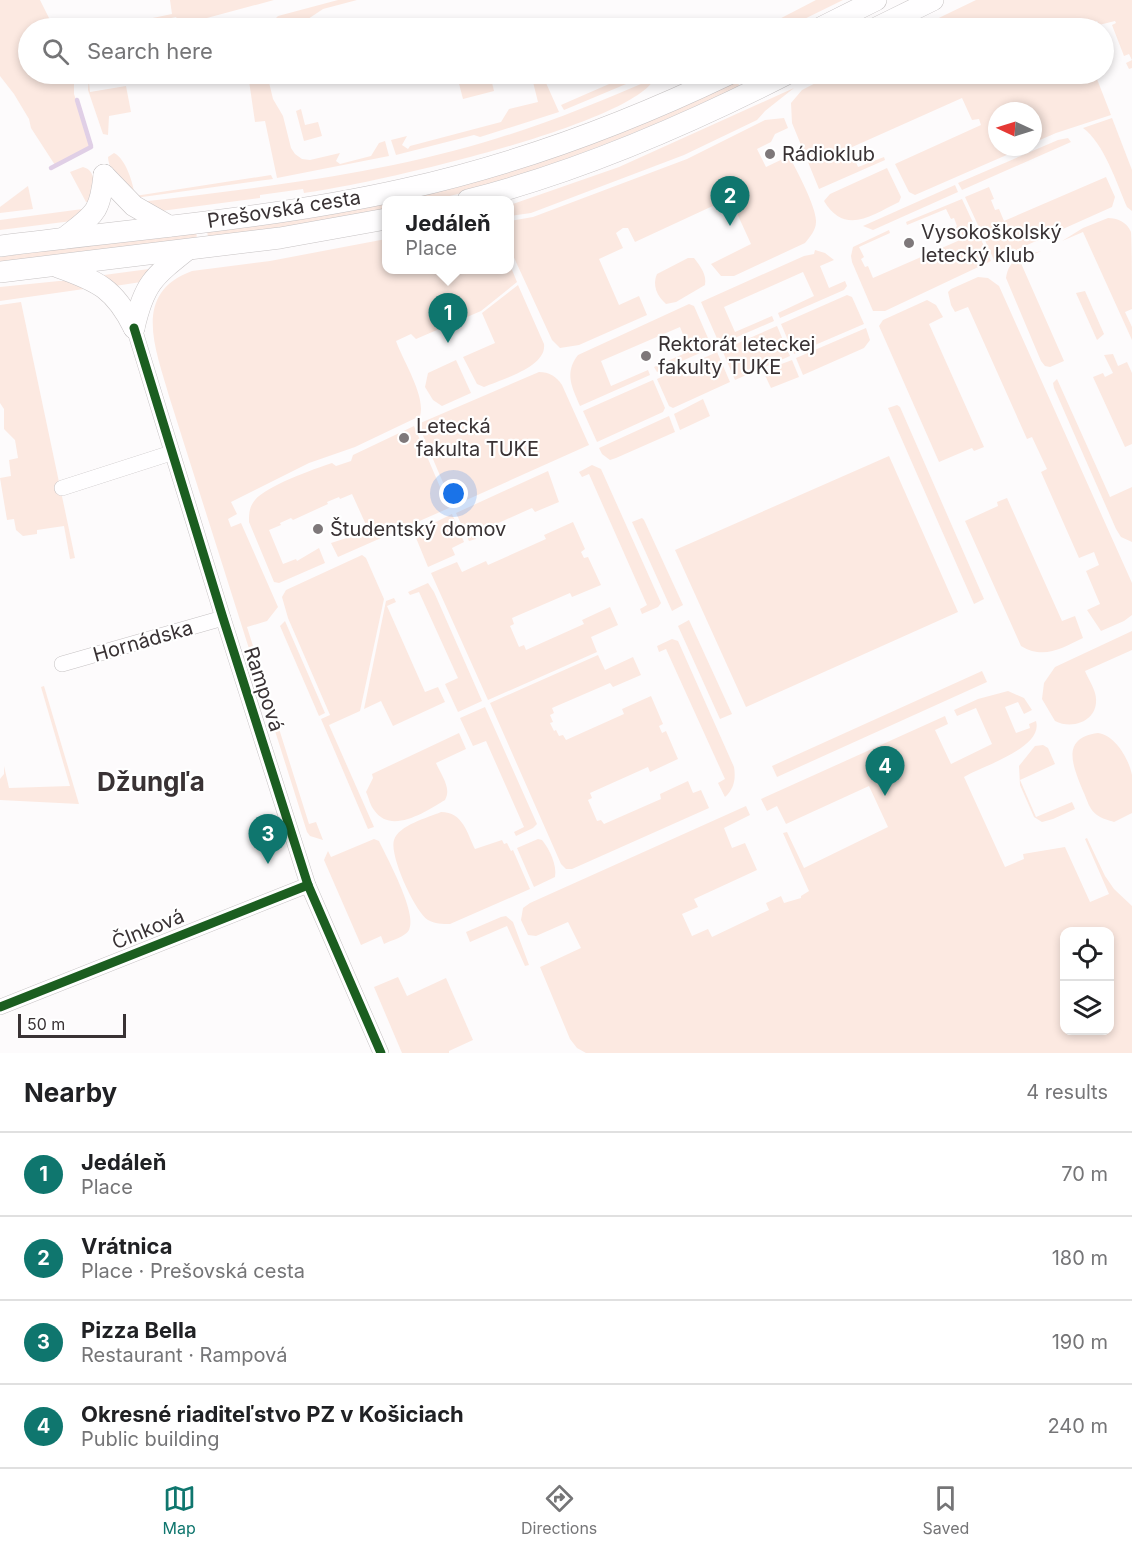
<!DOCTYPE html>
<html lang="en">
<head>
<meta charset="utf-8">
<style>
  :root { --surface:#fff; --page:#f6f6f6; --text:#202124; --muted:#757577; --line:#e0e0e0; --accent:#0f766e }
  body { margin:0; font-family:Inter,sans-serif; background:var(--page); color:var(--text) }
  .controls { position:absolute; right:18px; bottom:18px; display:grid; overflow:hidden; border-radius:12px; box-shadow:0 3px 9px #0003 }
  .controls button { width:54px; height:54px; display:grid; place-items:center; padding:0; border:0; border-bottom:2px solid var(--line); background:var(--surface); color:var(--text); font:30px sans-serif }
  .compass { position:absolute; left:988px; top:102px; width:54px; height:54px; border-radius:50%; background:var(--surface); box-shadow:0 3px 9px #0003; rotate:274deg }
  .scale { position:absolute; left:18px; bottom:15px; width:108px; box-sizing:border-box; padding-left:6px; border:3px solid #393234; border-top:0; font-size:16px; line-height:21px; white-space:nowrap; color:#393234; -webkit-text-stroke:4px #fff; paint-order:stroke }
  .you { position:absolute; left:454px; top:494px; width:21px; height:21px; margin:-15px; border:4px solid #fff; border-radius:50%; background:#1a73e8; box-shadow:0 0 0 9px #1a73e833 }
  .badge { display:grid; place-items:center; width:39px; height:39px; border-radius:50%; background:var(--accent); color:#fff; font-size:20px; font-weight:700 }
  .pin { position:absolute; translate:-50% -50px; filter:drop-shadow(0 2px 3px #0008) }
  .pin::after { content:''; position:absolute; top:32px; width:21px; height:18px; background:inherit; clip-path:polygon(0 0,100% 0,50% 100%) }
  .popup { position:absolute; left:382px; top:196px; width:132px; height:78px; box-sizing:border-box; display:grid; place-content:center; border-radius:12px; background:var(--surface); filter:drop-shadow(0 2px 4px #0005); font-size:20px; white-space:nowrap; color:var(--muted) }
  .popup b { font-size:22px; color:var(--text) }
  .popup::after { content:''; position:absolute; left:50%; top:100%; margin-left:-12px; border:12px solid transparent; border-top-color:var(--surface) }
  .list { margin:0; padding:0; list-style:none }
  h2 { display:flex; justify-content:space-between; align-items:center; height:78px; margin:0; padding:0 24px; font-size:26px }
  h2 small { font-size:20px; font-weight:400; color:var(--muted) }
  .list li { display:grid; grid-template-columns:39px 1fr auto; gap:18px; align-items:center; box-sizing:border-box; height:84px; padding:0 24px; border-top:2px solid var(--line) }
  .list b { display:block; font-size:22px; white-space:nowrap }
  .list p { margin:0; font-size:20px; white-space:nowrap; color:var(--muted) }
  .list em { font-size:20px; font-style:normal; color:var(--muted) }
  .icon { flex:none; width:33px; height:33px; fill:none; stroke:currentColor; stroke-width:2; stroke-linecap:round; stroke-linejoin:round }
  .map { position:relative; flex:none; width:1132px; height:1053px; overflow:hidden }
  .search { position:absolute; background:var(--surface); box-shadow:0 3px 9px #0003; left:18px; right:18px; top:18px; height:66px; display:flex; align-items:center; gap:15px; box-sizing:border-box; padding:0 21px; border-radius:33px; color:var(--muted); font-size:22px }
  .sheet { height:414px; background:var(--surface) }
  nav { display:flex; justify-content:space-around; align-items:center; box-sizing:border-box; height:84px; border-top:2px solid var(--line); background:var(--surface); font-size:16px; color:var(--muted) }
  nav a { display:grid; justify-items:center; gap:3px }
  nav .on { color:var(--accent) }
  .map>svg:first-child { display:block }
  .green { fill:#fce9e1; fill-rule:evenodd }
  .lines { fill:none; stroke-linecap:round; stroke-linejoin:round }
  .stream { stroke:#e0cfe6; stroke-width:4.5 }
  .minor-casing { stroke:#c7c3c4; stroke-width:16 }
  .highway-casing { stroke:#c7c3c4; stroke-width:22 }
  .minor { stroke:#fffeff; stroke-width:15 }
  .highway { stroke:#fffeff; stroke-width:21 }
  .cycleway-casing { stroke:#fff; stroke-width:13 }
  .cycleway { stroke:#1b5e20; stroke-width:9 }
  .poi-dot { fill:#7e787a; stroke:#fff; stroke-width:2 }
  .labels { text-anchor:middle; stroke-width:4.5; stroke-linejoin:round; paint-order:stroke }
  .poi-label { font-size:20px; fill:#393234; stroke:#fff; text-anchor:start }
  .street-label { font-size:20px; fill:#393234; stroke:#fff }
  .district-label { font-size:26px; font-weight:bold; fill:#393234; stroke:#fff }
</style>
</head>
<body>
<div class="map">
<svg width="1132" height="1053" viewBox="0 0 1132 1053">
  <rect width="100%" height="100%" fill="#fdfbfc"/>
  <!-- green -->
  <g class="green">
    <path d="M0 0H40L54 28H28V74H74V94L91 145 88 148 55 165 31 128 29 119 14 94 0 76Z"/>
    <path d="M170 0H274L181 25 176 17 123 28H104L172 14Z"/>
    <path d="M338 0H357L323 9 305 21 272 28 273 21 278 16Z"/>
    <path d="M816 0H843L786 28H762Z"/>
    <path d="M976 0H1132V68L1129 69 1126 63 1132 60 1129 54 1124 56 1112 25 1116 23 1115 21 1099 25 1097 21 1095 22 1097 26 1092 27 1091 24 1089 25V28H918Z"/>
    <path d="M89 74H91L89 83 90 92 126 86 131 112 109 116 108 135 103 134 88 90Z"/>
    <path d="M248 74H267L273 99 283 116 291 148 295 154 302 159 310 160 340 153 336 161 340 164 371 156 379 143 385 141 389 156 277 178 265 121 255 122Z"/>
    <path d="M466 74H490L494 91 463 99 457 76Z"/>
    <path d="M531 74H542L559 112 480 137 474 135 396 155 391 140 407 136 402 145 408 149 410 146 501 122 509 109 538 102Z"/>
    <path d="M632 74H650L564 110 561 105Z"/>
    <path d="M833 74H1095L1111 115 1056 133 1033 143V111H997V147H1025L915 195 909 192 895 164 981 125 979 119 972 120 962 98 850 148 858 167 884 157 885 160 819 189 792 123 791 103 802 90Z"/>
    <path d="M655 78C631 126 363 186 304 193L303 189 260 195V198L161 211 139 202C258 188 384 174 498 138 552 122 603 100 655 78Z"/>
    <path d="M735 81 738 82 739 86 733 89C661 123 588 153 512 177 485 185 456 197 428 200 419 201 409 200 400 200Z"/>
    <path d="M794 88 765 111 757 120 684 155 531 213 510 216V205L619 167Z"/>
    <path d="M301 109 305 125 318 122 322 136 304 141 296 111Z"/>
    <path d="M784 118 788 128 775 134 771 142 757 149 766 167 789 156C796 169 817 208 816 222 816 230 810 237 805 243L734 276H721L711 264 751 244 730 198 635 242 628 228H623L616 233 623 248 599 259 619 305 639 296 647 315 579 345 560 348 552 340 510 249V221L533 217 687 159 765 120Z"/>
    <path d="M1112 118 1132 170V211L1127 207C1117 184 1104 143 1083 128Z"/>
    <path d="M1068 138 1071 142 962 190 958 183 1058 140Z"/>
    <path d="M114 153C126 159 133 183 135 196L271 175 273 179 135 198C125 186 109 174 108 157Z"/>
    <path d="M83 167C98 171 93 189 93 202H86L70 172Z"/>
    <path d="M887 168 901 197 899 202C872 215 845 236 824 201L830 194Z"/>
    <path d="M1106 177 1115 197 1112 207 994 260 965 197 989 187 994 199 991 200 995 210 999 209 1004 221Z"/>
    <path d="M955 185 958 192 873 230 863 226Z"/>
    <path d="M28 186 33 209 0 213V207Z"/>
    <path d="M962 199 991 261 885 311H873L852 262 851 256 853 247 889 230 890 233 859 247 864 257 861 259 865 267 868 266 873 278 960 240 955 228 957 226 954 218 951 219 946 209 907 225 906 222Z"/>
    <path d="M386 203V209L279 228 208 237 207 231Z"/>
    <path d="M90 208 72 221 0 230V220Z"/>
    <path d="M1108 218C1117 218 1127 222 1131 232 1132 243 1132 294 1132 309L1125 312 1132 327V340L1083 232 1062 241 1083 228Z"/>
    <path d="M196 232 197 238 0 262V256Z"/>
    <path d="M386 239V270H510V265L517 282 481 311 416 339 411 334 396 341C403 361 426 396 420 416L355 447 309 463 231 502 237 514 228 519 231 527 241 523 278 607 267 621 247 627 309 824 316 822 323 840 310 836 307 832 169 396C156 350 131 293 192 271L270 261Z"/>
    <path d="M815 250 825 253 834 260 820 266 829 288 845 281 847 286 844 290 780 318 778 313 814 296 803 272 724 307 735 332 772 316 774 321 721 344 719 343 701 302 804 256 814 254Z"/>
    <path d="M1041 251 1020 261 1064 361 1050 367 1045 366 1041 361 1006 278C1009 257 1023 256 1041 251Z"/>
    <path d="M688 258H694C700 266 707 274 705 285L676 302 666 304C657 296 652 285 657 274Z"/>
    <path d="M149 269 141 282 115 286 104 276V275Z"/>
    <path d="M978 277 988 278 999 286 1132 583V615L1124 621 1101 631 1087 610 1100 604 1086 571 1099 565 1094 552 1079 558 1041 472 1047 469 1032 437 1027 439 968 307 955 312 951 305 948 292 951 289Z"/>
    <path d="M59 281H68L91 288 0 301V287Z"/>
    <path d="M518 285 544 344C547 367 502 379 484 387L477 384 463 357 495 343 482 313Z"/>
    <path d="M1085 291 1104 334 1097 340 1076 293Z"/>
    <path d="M847 295 852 297 864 324 794 354 781 324Z"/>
    <path d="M927 300 936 305 943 317 929 324 984 447 974 451 972 448 939 462 879 326 883 320Z"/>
    <path d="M21 302 75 558 70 559 64 526 37 530V534L23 536 16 530 14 519 7 520 0 478 11 476 9 460 18 458 15 440 4 429V409L0 403V305Z"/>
    <path d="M689 304 694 306 711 345 709 349 657 372 654 367 690 351 680 327 601 361 611 386 648 370 650 375 580 406C572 387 564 373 578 355Z"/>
    <path d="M777 326 790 356 735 380 722 350Z"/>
    <path d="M866 328 870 340 864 348 803 375 796 358Z"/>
    <path d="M717 352 730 382 673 408 669 406 657 379Z"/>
    <path d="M1113 354 1118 366 1127 362 1132 373V444L1125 447 1093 377 1103 373 1105 377 1113 373 1104 355Z"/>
    <path d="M456 360 471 393 442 406 433 400 425 387 428 373Z"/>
    <path d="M792 360 799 377 771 388 763 371Z"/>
    <path d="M539 372C549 372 556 376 562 385L589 445 453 506 418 424Z"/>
    <path d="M1057 379 1110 497 1132 487V542L1121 537 1116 529 1054 388 1053 383Z"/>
    <path d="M653 380 665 408 663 412 597 442 583 411Z"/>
    <path d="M703 399 710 416 680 430 674 414Z"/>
    <path d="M897 405 900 407 984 599 974 604 888 408Z"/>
    <path d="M669 416 675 432 616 458 610 460 602 454 599 448Z"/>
    <path d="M414 426 449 508 338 557 331 543 356 535 355 533 367 527 352 494 340 499 339 497 327 502 328 504 293 520 291 518 280 523 281 525 269 530 283 564 296 559 297 561 319 548 325 563 279 583 274 582 249 522C249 514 249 507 255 500 266 486 314 469 332 463L336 466 351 461 353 455Z"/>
    <path d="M889 456 958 612 746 707 675 550Z"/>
    <path d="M592 465 601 469 661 603 658 607 642 614 640 609 647 605 589 474 582 477 579 472Z"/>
    <path d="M548 471 559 502 535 512 532 508 474 534 476 539 469 541 456 513Z"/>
    <path d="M1007 498 1062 621 1075 616 1083 638C1062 648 1044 660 1021 646L965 521 998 506 997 502Z"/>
    <path d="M452 514 464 542 452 548 455 555 428 567 414 533Z"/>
    <path d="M642 518 644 520 683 605 672 611 632 522Z"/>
    <path d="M573 522 585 549 581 552 584 558 588 557 601 585 572 597 570 593 512 618 514 624 510 626 519 647 524 645 526 650 584 624 582 620 610 607 618 625 591 637 597 652 488 700 431 573 457 562 462 572 486 561 488 565 546 539 544 535Z"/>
    <path d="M362 555 366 558 384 599 360 711 329 725 374 827 368 829 321 719 330 715 288 618 282 597 286 590Z"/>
    <path d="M428 583 434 592 482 701 458 712 445 684 458 678 419 592 410 595 408 592Z"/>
    <path d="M394 598 396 602 387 606 425 692 438 687 445 702 393 726 381 701 364 709 386 601Z"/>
    <path d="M689 620 732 714 720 719 678 626Z"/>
    <path d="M285 621 325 713 319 716 280 626Z"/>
    <path d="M1132 631V650L1085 671C1088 678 1093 686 1095 693 1102 719 1074 731 1055 721L1042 699 1044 683 1055 667Z"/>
    <path d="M672 639 678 641 734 767C736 779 734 789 725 797L718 783 725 779 666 649 659 652 657 646Z"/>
    <path d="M598 655 605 670 633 657 641 675 613 687 610 683 552 708 554 713 550 715 553 722 550 723 554 731 556 730 559 736 563 735 566 740 624 714 622 709 651 696 663 724 659 726 662 733 666 731 678 759 650 772 648 767 590 793 592 798 588 800 597 821 601 820 604 824 661 799 660 794 688 781 693 793 701 790 709 808 572 869H566L561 864 490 703Z"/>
    <path d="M982 671 987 682 777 777 772 766Z"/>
    <path d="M44 686 79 804 0 800V779L4 774V766L9 788 70 786 41 687Z"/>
    <path d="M1008 691 1024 698 1032 710 1024 714 1018 702 1005 707 1016 733 1030 728 1029 724 1036 721C1044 748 982 766 964 777L1005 867 1024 859 1023 854 1065 847 1090 902 1109 894 1085 839 1087 838 1105 876 1114 889 1132 906V1053H586L577 1048 570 1039 540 967 581 948 568 922 536 936 528 935 521 920 523 908 530 903 746 806 750 815 724 828 732 848 745 843 757 870 694 899 698 907 682 914 692 936 708 929 712 937 769 910 766 903 781 896 784 903 801 898V896L809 891 783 833 787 832 804 868 888 827 869 786 786 824 777 806 767 811 761 799 945 716 948 724 935 730 951 764 992 744 976 708 957 716 954 710 978 699ZM1064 932H1110V1030H1064Z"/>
    <path d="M485 707 537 824 533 828 516 836 514 832 524 827 486 741 473 746 460 718Z"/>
    <path d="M459 733 466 749 436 763C441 775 452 788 445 800 425 812 391 835 374 810 370 805 369 798 366 792L373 778 372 774Z"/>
    <path d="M1098 733C1115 735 1129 759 1132 775 1132 787 1132 801 1132 813L1114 822C1109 820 1102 819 1097 815 1089 810 1087 799 1083 791 1073 766 1060 738 1098 733Z"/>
    <path d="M1043 745 1048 748 1055 764 1020 780 1036 817 1072 802 1075 809 1053 819 1042 822 1034 817 1020 785 1019 766 1035 746Z"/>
    <path d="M441 812C463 812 467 833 475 849L502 840 504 844 507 843 511 851 513 850 530 889 450 924C442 924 435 924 428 920 415 912 389 855 394 840 399 825 427 818 441 812Z"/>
    <path d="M374 839 379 841C387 858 418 914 409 930 405 937 392 940 384 944L381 936 361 945 324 860 328 851 331 857Z"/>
    <path d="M538 839 542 840C550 850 557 865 555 877L534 887 517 848Z"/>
    <path d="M506 916 513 922 529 965 525 966 507 926 470 942 466 932 501 917Z"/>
    <path d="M398 977 407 996 446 978 473 1040 449 1051V1053H402L374 987Z"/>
  </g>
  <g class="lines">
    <!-- stream -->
    <g class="stream">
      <path d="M77 100 91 146"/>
      <path d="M51 168 91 147"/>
    </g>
    <!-- minor casing -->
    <g class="minor-casing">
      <g id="minor">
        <path d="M134 328 223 618 308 885 381 1053"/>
        <path d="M62 488 171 453"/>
        <path d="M62 664 223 618"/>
        <path d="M0 1007 308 885"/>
      </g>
    </g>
    <!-- highway casing -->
    <g class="highway-casing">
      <g id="highway">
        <path d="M820 28 876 0"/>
        <path d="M876 28 933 0"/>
        <path d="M104 175 134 206 169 226"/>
        <path d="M468 200C579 172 685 126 787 74"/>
        <path d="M64 238C94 214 100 214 104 175"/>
        <path d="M0 246C135 229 272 219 405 189 517 164 625 124 729 74"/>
        <path d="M58 267C98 281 115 289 134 328"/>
        <path d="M0 272 280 238 386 219"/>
        <path d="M134 328C144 284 153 277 187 250"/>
      </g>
    </g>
    <!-- minor -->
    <use href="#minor" class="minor"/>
    <!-- highway -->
    <use href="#highway" class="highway"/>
    <!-- cycleway casing -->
    <g class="cycleway-casing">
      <g id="cycleway">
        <path d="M134 328 223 618 308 885 381 1053"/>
        <path d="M0 1007 308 885"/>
      </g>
    </g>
    <!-- cycleway -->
    <use href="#cycleway" class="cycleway"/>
  </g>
  <!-- markers -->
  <g class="poi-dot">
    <circle cx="770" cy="154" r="6"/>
    <circle cx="909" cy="243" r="6"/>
    <circle cx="646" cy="356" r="6"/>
    <circle cx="404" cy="438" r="6"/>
    <circle cx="318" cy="529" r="6"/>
  </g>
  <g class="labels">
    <!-- poi labels -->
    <g class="poi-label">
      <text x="782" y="161">Rádioklub</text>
      <text x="921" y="239">Vysokoškolský<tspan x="921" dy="23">letecký klub</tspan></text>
      <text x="658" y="351">Rektorát leteckej<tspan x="658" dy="23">fakulty TUKE</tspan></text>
      <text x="416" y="433">Letecká<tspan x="416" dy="23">fakulta TUKE</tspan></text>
      <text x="330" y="536">Študentský domov</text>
    </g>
    <!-- street labels -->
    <g class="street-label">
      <text transform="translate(284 209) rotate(-9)" y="7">Prešovská cesta</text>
      <text transform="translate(143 641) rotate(-16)" y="7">Hornádska</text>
      <text transform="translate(264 689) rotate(72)" y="7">Rampová</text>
      <text transform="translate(148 929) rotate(-22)" y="7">Člnková</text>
    </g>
    <!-- district labels -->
    <g class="district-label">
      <text x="151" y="791">Džungľa</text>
    </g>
  </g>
</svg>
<div class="controls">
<button><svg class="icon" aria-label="locate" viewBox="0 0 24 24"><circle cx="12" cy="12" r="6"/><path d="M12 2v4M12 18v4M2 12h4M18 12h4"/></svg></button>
<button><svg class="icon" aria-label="layers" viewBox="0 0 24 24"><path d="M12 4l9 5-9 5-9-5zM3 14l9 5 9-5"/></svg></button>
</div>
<svg class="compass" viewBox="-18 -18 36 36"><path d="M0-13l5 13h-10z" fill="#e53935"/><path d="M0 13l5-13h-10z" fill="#757577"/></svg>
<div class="scale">50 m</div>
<div class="you"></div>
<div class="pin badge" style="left:448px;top:343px">1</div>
<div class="popup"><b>Jedáleň</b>Place</div>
<div class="pin badge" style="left:730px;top:226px">2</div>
<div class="pin badge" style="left:268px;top:864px">3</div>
<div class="pin badge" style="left:885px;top:796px">4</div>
<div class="search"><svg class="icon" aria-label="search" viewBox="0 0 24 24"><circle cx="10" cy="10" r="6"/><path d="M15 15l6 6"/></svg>Search here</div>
</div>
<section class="sheet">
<h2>Nearby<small>4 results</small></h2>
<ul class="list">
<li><span class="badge">1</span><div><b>Jedáleň</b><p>Place</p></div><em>70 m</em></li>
<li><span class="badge">2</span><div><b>Vrátnica</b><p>Place · Prešovská cesta</p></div><em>180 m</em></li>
<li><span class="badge">3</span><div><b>Pizza Bella</b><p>Restaurant · Rampová</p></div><em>190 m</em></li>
<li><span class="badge">4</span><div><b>Okresné riaditeľstvo PZ v Košiciach</b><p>Public building</p></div><em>240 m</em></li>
</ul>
</section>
<nav>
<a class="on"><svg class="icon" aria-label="map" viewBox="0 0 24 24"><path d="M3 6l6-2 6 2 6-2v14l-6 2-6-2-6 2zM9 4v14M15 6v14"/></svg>Map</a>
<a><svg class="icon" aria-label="directions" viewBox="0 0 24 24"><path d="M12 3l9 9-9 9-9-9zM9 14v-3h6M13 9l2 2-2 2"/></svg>Directions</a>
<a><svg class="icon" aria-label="saved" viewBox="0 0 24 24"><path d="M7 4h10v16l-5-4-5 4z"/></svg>Saved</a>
</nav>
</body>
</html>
